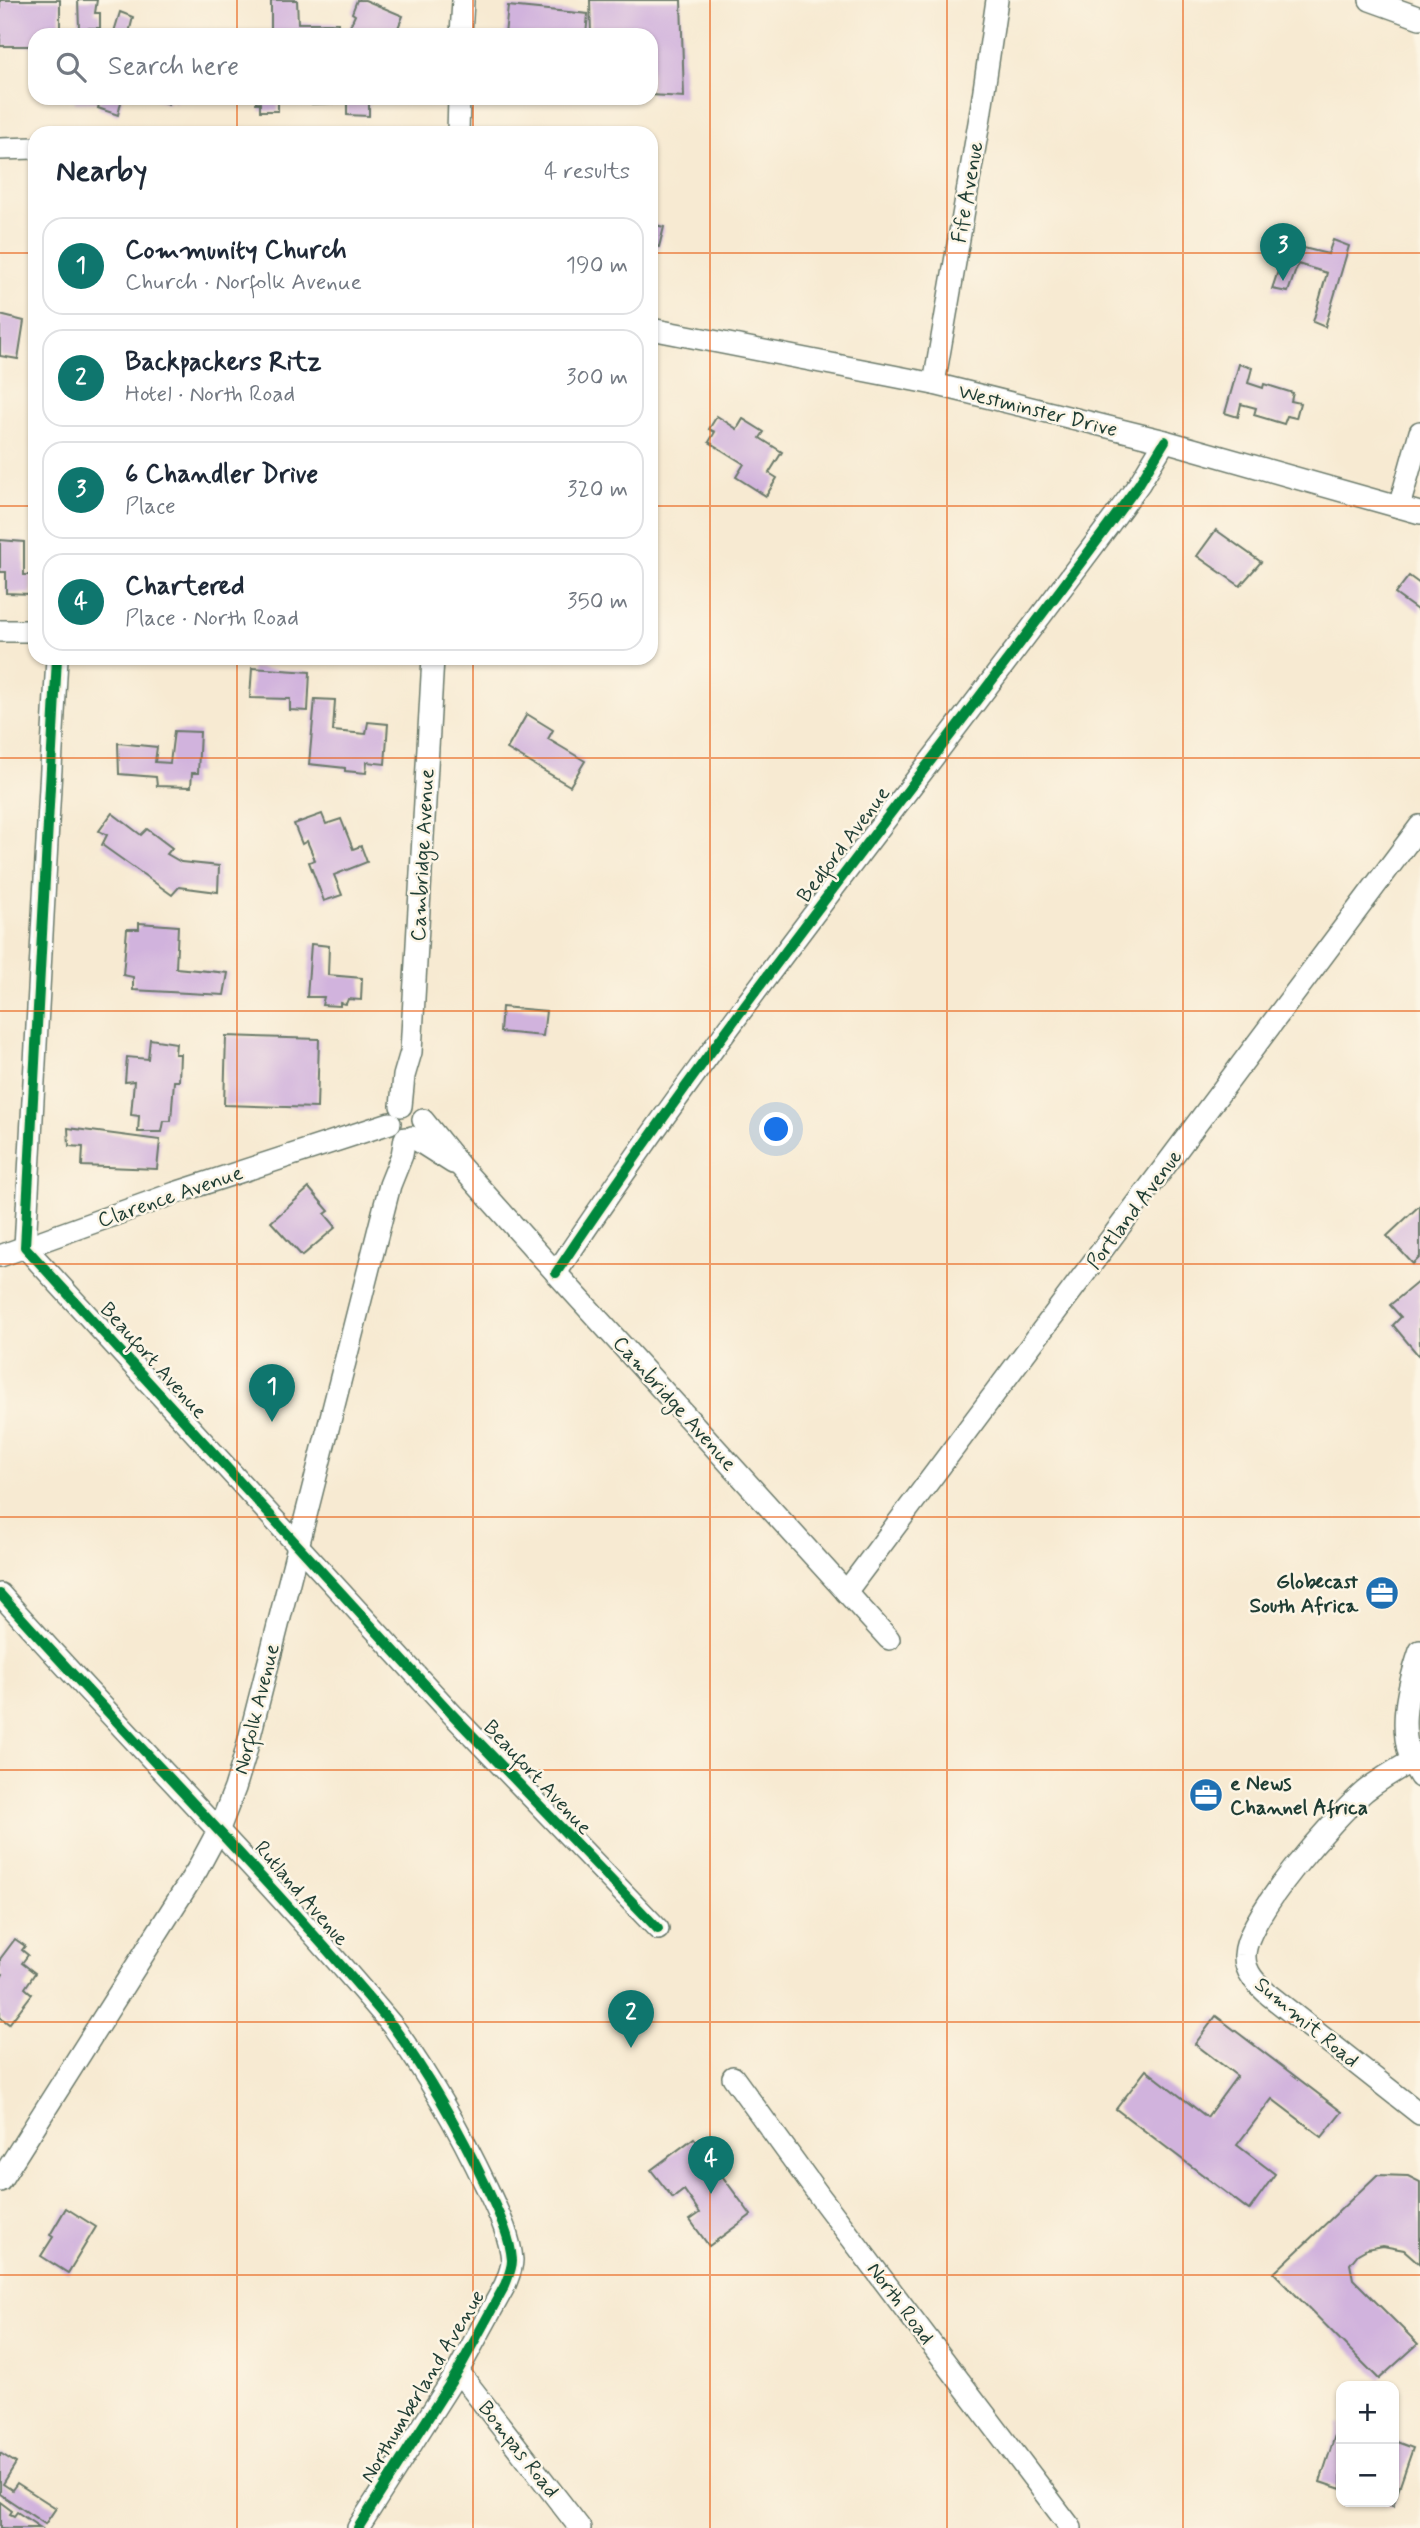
<!DOCTYPE html>
<html lang="en">
<head>
<meta charset="utf-8">
<style>
  :root { --surface:#fff; --page:#f6f6f7; --text:#1f2937; --muted:#747a83; --line:#e0e1e3; --accent:#0f766e }
  body { margin:0; font-family:Mynerve,sans-serif; background:var(--page); color:var(--text) }
  .controls { position:absolute; right:21px; bottom:21px; display:grid; overflow:hidden; border-radius:14px; box-shadow:0 2px 5px #0004 }
  .controls button { width:63px; height:63px; display:grid; place-items:center; padding:0; border:0; border-bottom:2px solid var(--line); background:var(--surface); color:var(--text); font:35px sans-serif }
  .you { position:absolute; left:777px; top:1130px; width:24px; height:24px; margin:-18px; border:5px solid #fff; border-radius:50%; background:#1a73e8; box-shadow:0 0 0 10px #1a73e833 }
  .badge { display:grid; place-items:center; width:46px; height:46px; border-radius:50%; background:var(--accent); color:#fff; font-size:23px; font-weight:700 }
  .pin { position:absolute; translate:-50% -58px; filter:drop-shadow(0 2px 4px #0008) }
  .pin::after { content:''; position:absolute; top:37px; width:24px; height:21px; background:inherit; clip-path:polygon(0 0,100% 0,50% 100%) }
  .list { margin:0; padding:0; list-style:none }
  h2 { display:flex; justify-content:space-between; align-items:center; height:91px; margin:0; padding:0 28px; font-size:30px }
  h2 small { font-size:23px; font-weight:400; color:var(--muted) }
  .list li { display:grid; grid-template-columns:46px 1fr auto; gap:21px; align-items:center; box-sizing:border-box; height:98px; margin:0 14px 14px; padding:0 14px; border:2px solid var(--line); border-radius:21px }
  .list b { display:block; font-size:26px; white-space:nowrap }
  .list p { margin:0; font-size:23px; white-space:nowrap; color:var(--muted) }
  .list em { font-size:23px; font-style:normal; color:var(--muted) }
  .icon { flex:none; width:38px; height:38px; fill:none; stroke:currentColor; stroke-width:2; stroke-linecap:round; stroke-linejoin:round }
  .map { position:relative; flex:none; width:1420px; height:2528px; overflow:hidden }
  .search { position:absolute; background:var(--surface); box-shadow:0 2px 5px #0004; left:28px; top:28px; width:630px; height:77px; display:flex; align-items:center; gap:18px; box-sizing:border-box; padding:0 24px; border-radius:21px; color:var(--muted); font-size:26px }
  .panel { position:absolute; background:var(--surface); box-shadow:0 2px 5px #0004; left:28px; top:126px; width:630px; height:539px; border-radius:21px }
  .map>svg:first-child { display:block }
  .building { fill:#d1b3dd }
  .lines { fill:none; stroke-linecap:round; stroke-linejoin:round }
  .street-casing { stroke:#6b7a6b; stroke-width:24 }
  .street { stroke:#fff; stroke-width:21 }
  .cycleway-casing { stroke:#fcf5e5; stroke-width:15 }
  .cycleway { stroke:#00873e; stroke-width:10 }
  .grid { fill:none; stroke:#e8590c; stroke-width:2; stroke-opacity:0.55 }
  .labels { text-anchor:middle; stroke-width:5; stroke-linejoin:round; paint-order:stroke }
  .street-label { font-size:21px; fill:#1f3d34; stroke:#fcf5e5 }
  .poi-label { font-size:21px; font-weight:bold; fill:#1f3d34; stroke:#fcf5e5; text-anchor:end }
</style>
</head>
<body>
<div class="map">
<svg width="1420" height="2528" viewBox="0 0 1420 2528">
  <rect width="100%" height="100%" fill="#fcf5e5"/>
  <filter id="ink" filterUnits="userSpaceOnUse"><feTurbulence type="fractalNoise" baseFrequency=".0143" numOctaves="2"/><feDisplacementMap in="SourceGraphic" scale="14" xChannelSelector="R" yChannelSelector="G"/><feConvolveMatrix kernelMatrix="1 2 1 2 8 2 1 2 1" color-interpolation-filters="sRGB"/></filter>
  <filter id="wash" filterUnits="userSpaceOnUse"><feTurbulence type="fractalNoise" baseFrequency=".00686" numOctaves="4" result="noise"/><feDisplacementMap in="SourceGraphic" scale="28" xChannelSelector="R" yChannelSelector="G"/><feGaussianBlur stdDeviation="1.57" result="paint"/><feColorMatrix in="noise" values="0 0 0 0 0 0 0 0 0 0 0 0 0 0 0 0 0 1.4 0 .05"/><feComposite in="paint" operator="in"/></filter>
  <g filter="url(#wash)">
    <rect width="100%" height="100%" fill="#f7ead2"/>
    <g id="blocks">
      <!-- building -->
      <g class="building">
        <path d="M0 0H60V35H35V46H0Z"/>
        <path d="M78 0H97L95 13H100V28H79Z"/>
        <path d="M271 0H297L298 23H338V35L271 34Z"/>
        <path d="M357 0H365L403 16 395 35H346L355 15 352 13Z"/>
        <path d="M590 0H681L684 97 651 95V35H591Z"/>
        <path d="M508 6 588 14 586 35H505Z"/>
        <path d="M120 12 133 17 129 33 113 35Z"/>
        <path d="M75 98H99V102L75 103Z"/>
        <path d="M101 98H122L118 115 98 108Z"/>
        <path d="M153 98H176V102L169 99 168 104Z"/>
        <path d="M256 98H298V102H278V111H260V103H256Z"/>
        <path d="M311 98H334L335 103 312 104Z"/>
        <path d="M347 98H369V116L347 115Z"/>
        <path d="M651 224 664 227 659 247 651 245Z"/>
        <path d="M1333 240 1349 246 1325 327 1313 322 1327 273 1298 264 1288 292 1272 289 1287 244 1328 254Z"/>
        <path d="M0 315 24 321 18 359 0 356Z"/>
        <path d="M1239 364 1252 368 1248 383 1263 388 1264 384 1293 393 1291 401 1300 403 1296 418 1287 416 1284 424 1254 415 1256 408 1241 404 1238 417 1225 413Z"/>
        <path d="M717 416 737 429 743 419 764 432 760 438 782 452 769 473 777 478 766 496 736 477 744 464 709 442 715 432 709 429Z"/>
        <path d="M1216 530 1261 562 1240 586 1197 556Z"/>
        <path d="M0 540 24 542V575H31V594L6 593V572H0Z"/>
        <path d="M1409 576 1420 584V612L1395 594Z"/>
        <path d="M252 668 310 672 308 711 290 710V699L250 698Z"/>
        <path d="M315 699 335 700 333 731 366 734 368 722 388 724 385 764 367 762 366 773 345 771V768L309 764Z"/>
        <path d="M527 714 553 730 548 739 585 761 570 786 507 749Z"/>
        <path d="M174 731 200 732 198 773H192L191 787 157 786 156 777 119 774 118 743 157 747 155 762 170 763Z"/>
        <path d="M112 813 141 835 147 829 172 848 167 854 181 862 219 866 218 892 179 887 172 895 102 845 107 835 99 831Z"/>
        <path d="M322 814 326 824 341 819 353 849 361 846 367 862 334 875 342 895 324 901 309 862 315 860 307 841 302 844 294 824Z"/>
        <path d="M139 923 178 926 176 968 228 973 224 995 133 990V977L123 975 127 929H139Z"/>
        <path d="M311 944 329 946 328 975 362 978 361 1000 348 999 346 1004 340 1003V1006L322 1005 324 997H307Z"/>
        <path d="M502 1007 546 1011 543 1036 500 1032Z"/>
        <path d="M226 1036 319 1039 317 1108 224 1105Z"/>
        <path d="M150 1039 176 1043 175 1054H180L179 1081H174L171 1121H164L162 1132H138L139 1116 131 1115 134 1081 125 1082 127 1057 148 1059Z"/>
        <path d="M68 1128 160 1140 157 1169 82 1166 83 1147 69 1146Z"/>
        <path d="M309 1188 329 1211 325 1214 336 1227 302 1256 271 1222Z"/>
        <path d="M1420 1205V1257L1413 1264 1387 1236Z"/>
        <path d="M1419 1281 1420 1353 1418 1355 1393 1325 1401 1317 1390 1305Z"/>
        <path d="M15 1939 25 1946 22 1950 28 1955 22 1963 35 1973 25 1988 32 1994 9 2024 0 2017V1979L3 1974 0 1972V1959Z"/>
        <path d="M1216 2016 1342 2112 1322 2137 1272 2099 1237 2145 1275 2174 1249 2210 1116 2109 1146 2070 1207 2117 1237 2076 1195 2044Z"/>
        <path d="M694 2138 751 2215 709 2246 690 2220 700 2213 684 2190 673 2198 651 2170Z"/>
        <path d="M1377 2175 1408 2176 1420 2182V2264L1404 2250 1383 2246 1367 2249 1358 2254 1350 2264 1353 2279 1418 2344 1379 2379 1274 2273Z"/>
        <path d="M66 2208 96 2227 68 2273 41 2256 53 2237 50 2235Z"/>
        <path d="M1339 2423 1341 2424V2489L1320 2482Z"/>
        <path d="M1394 2441 1413 2448 1393 2506 1382 2502H1394Z"/>
        <path d="M0 2453 16 2463 3 2484 12 2490 17 2483 56 2508 45 2524 0 2494Z"/>
        <path d="M0 2502 12 2511 10 2514 14 2516 17 2512 41 2528H0Z"/>
      </g>
    </g>
  </g>
  <g filter="url(#ink)">
    <use href="#blocks" fill-opacity="0" stroke="#6b7a6b" stroke-width="2"/>
    <g class="lines">
      <!-- street casing -->
      <g class="street-casing">
        <g id="street">
          <path d="M1370 0 1420 18"/>
          <path d="M461 35 463 0"/>
          <path d="M458 133 459 98"/>
          <path d="M0 149 35 148"/>
          <path d="M651 329 934 384 1165 441 1420 513"/>
          <path d="M934 384 980 117 997 0"/>
          <path d="M1399 507 1420 432"/>
          <path d="M0 631H35"/>
          <path d="M57 658 25 1247 451 1713 658 1929"/>
          <path d="M401 1106 404 1076 411 1052 433 658"/>
          <path d="M423 1120 461 1167 556 1273 889 1639"/>
          <path d="M412 1137 453 1163"/>
          <path d="M0 1256 175 1193 390 1123"/>
          <path d="M556 1273C737 1001 946 748 1139 484L1165 441"/>
          <path d="M846 1592 1420 826"/>
          <path d="M0 1594C129 1739 267 1876 392 2025 429 2076 460 2131 487 2188 497 2210 510 2235 512 2260 512 2269 508 2277 505 2285L458 2371 358 2528"/>
          <path d="M1420 1651C1406 1692 1395 1739 1420 1777"/>
          <path d="M1410 1762C1394 1771 1379 1780 1365 1791 1335 1817 1246 1916 1245 1955 1244 1972 1257 1984 1269 1995L1420 2114"/>
          <path d="M733 2077 818 2194 1071 2528"/>
          <path d="M0 2181 197 1870 219 1829 235 1788 245 1755 390 1185 402 1155 405 1138"/>
          <path d="M458 2371 580 2528"/>
        </g>
      </g>
      <!-- street -->
      <use href="#street" class="street"/>
      <!-- cycleway casing -->
      <g class="cycleway-casing">
        <g id="cycleway">
          <path d="M57 658 25 1247 451 1713 658 1929"/>
          <path d="M556 1273C737 1001 946 748 1139 484L1165 441"/>
          <path d="M0 1594C129 1739 267 1876 392 2025 429 2076 460 2131 487 2188 497 2210 510 2235 512 2260 512 2269 508 2277 505 2285L458 2371 358 2528"/>
        </g>
      </g>
      <!-- cycleway -->
      <use href="#cycleway" class="cycleway"/>
    </g>
  </g>
  <!-- grid -->
  <path class="grid" d="M237 0V35M473 0V35M710 0V2528M947 0V2528M1183 0V2528M237 98V133M473 98V133M0 253H35M651 253H1420M0 506H35M651 506H1420M237 658V2528M473 658V2528M0 758H1420M0 1011H1420M0 1264H1420M0 1517H1420M0 1770H1420M0 2022H1420M0 2275H1420"/>
  <!-- icons -->
  <defs>
    <g id="office-disc" transform="scale(1.75)"><circle r="9.5" fill="#1f6fb2" stroke="#fcf5e5"/><path d="M-6-3h4V-5.5h4V-3h4V5H-6ZM-1-4.5V-3h2v-1.5ZM-6 0V1H6V0Z" fill="#fff"/></g>
  </defs>
  <g fill-rule="evenodd">
    <use href="#office-disc" x="1382" y="1593"/>
    <use href="#office-disc" x="1206" y="1795"/>
  </g>
  <g class="labels">
    <!-- street labels -->
    <g class="street-label">
      <text transform="translate(967 192) rotate(-80)" y="7">Fife Avenue</text>
      <text transform="translate(1038 410) rotate(14)" y="7">Westminster Drive</text>
      <text transform="translate(843 844) rotate(-53)" y="7">Bedford Avenue</text>
      <text transform="translate(422 855) rotate(-87)" y="7">Cambridge Avenue</text>
      <text transform="translate(170 1196) rotate(-19)" y="7">Clarence Avenue</text>
      <text transform="translate(1134 1209) rotate(-53)" y="7">Portland Avenue</text>
      <text transform="translate(154 1360) rotate(48)" y="7">Beaufort Avenue</text>
      <text transform="translate(675 1403) rotate(48)" y="7">Cambridge Avenue</text>
      <text transform="translate(256 1709) rotate(-76)" y="7">Norfolk Avenue</text>
      <text transform="translate(538 1777) rotate(47)" y="7">Beaufort Avenue</text>
      <text transform="translate(302 1893) rotate(49)" y="7">Rutland Avenue</text>
      <text transform="translate(1307 2022) rotate(40)" y="7">Summit Road</text>
      <text transform="translate(901 2303) rotate(53)" y="7">North Road</text>
      <text transform="translate(422 2386) rotate(-59)" y="7">Northumberland Avenue</text>
      <text transform="translate(519 2449) rotate(52)" y="7">Bompas Road</text>
    </g>
    <!-- poi labels -->
    <g class="poi-label">
      <text x="1358" y="1588">Globecast<tspan x="1358" dy="24">South Africa</tspan></text>
      <text x="1230" y="1790" text-anchor="start">e News<tspan x="1230" dy="24">Channel Africa</tspan></text>
    </g>
  </g>
</svg>
<div class="controls">
<button>+</button>
<button>−</button>
</div>
<div class="you"></div>
<div class="pin badge" style="left:272px;top:1422px">1</div>
<div class="pin badge" style="left:631px;top:2048px">2</div>
<div class="pin badge" style="left:1283px;top:281px">3</div>
<div class="pin badge" style="left:711px;top:2194px">4</div>
<div class="search"><svg class="icon" aria-label="search" viewBox="0 0 24 24"><circle cx="10" cy="10" r="6"/><path d="M15 15l6 6"/></svg>Search here</div>
<section class="panel">
<h2>Nearby<small>4 results</small></h2>
<ul class="list">
<li><span class="badge">1</span><div><b>Community Church</b><p>Church · Norfolk Avenue</p></div><em>190 m</em></li>
<li><span class="badge">2</span><div><b>Backpackers Ritz</b><p>Hotel · North Road</p></div><em>300 m</em></li>
<li><span class="badge">3</span><div><b>6 Chandler Drive</b><p>Place</p></div><em>320 m</em></li>
<li><span class="badge">4</span><div><b>Chartered</b><p>Place · North Road</p></div><em>350 m</em></li>
</ul>
</section>
</div>
</body>
</html>
